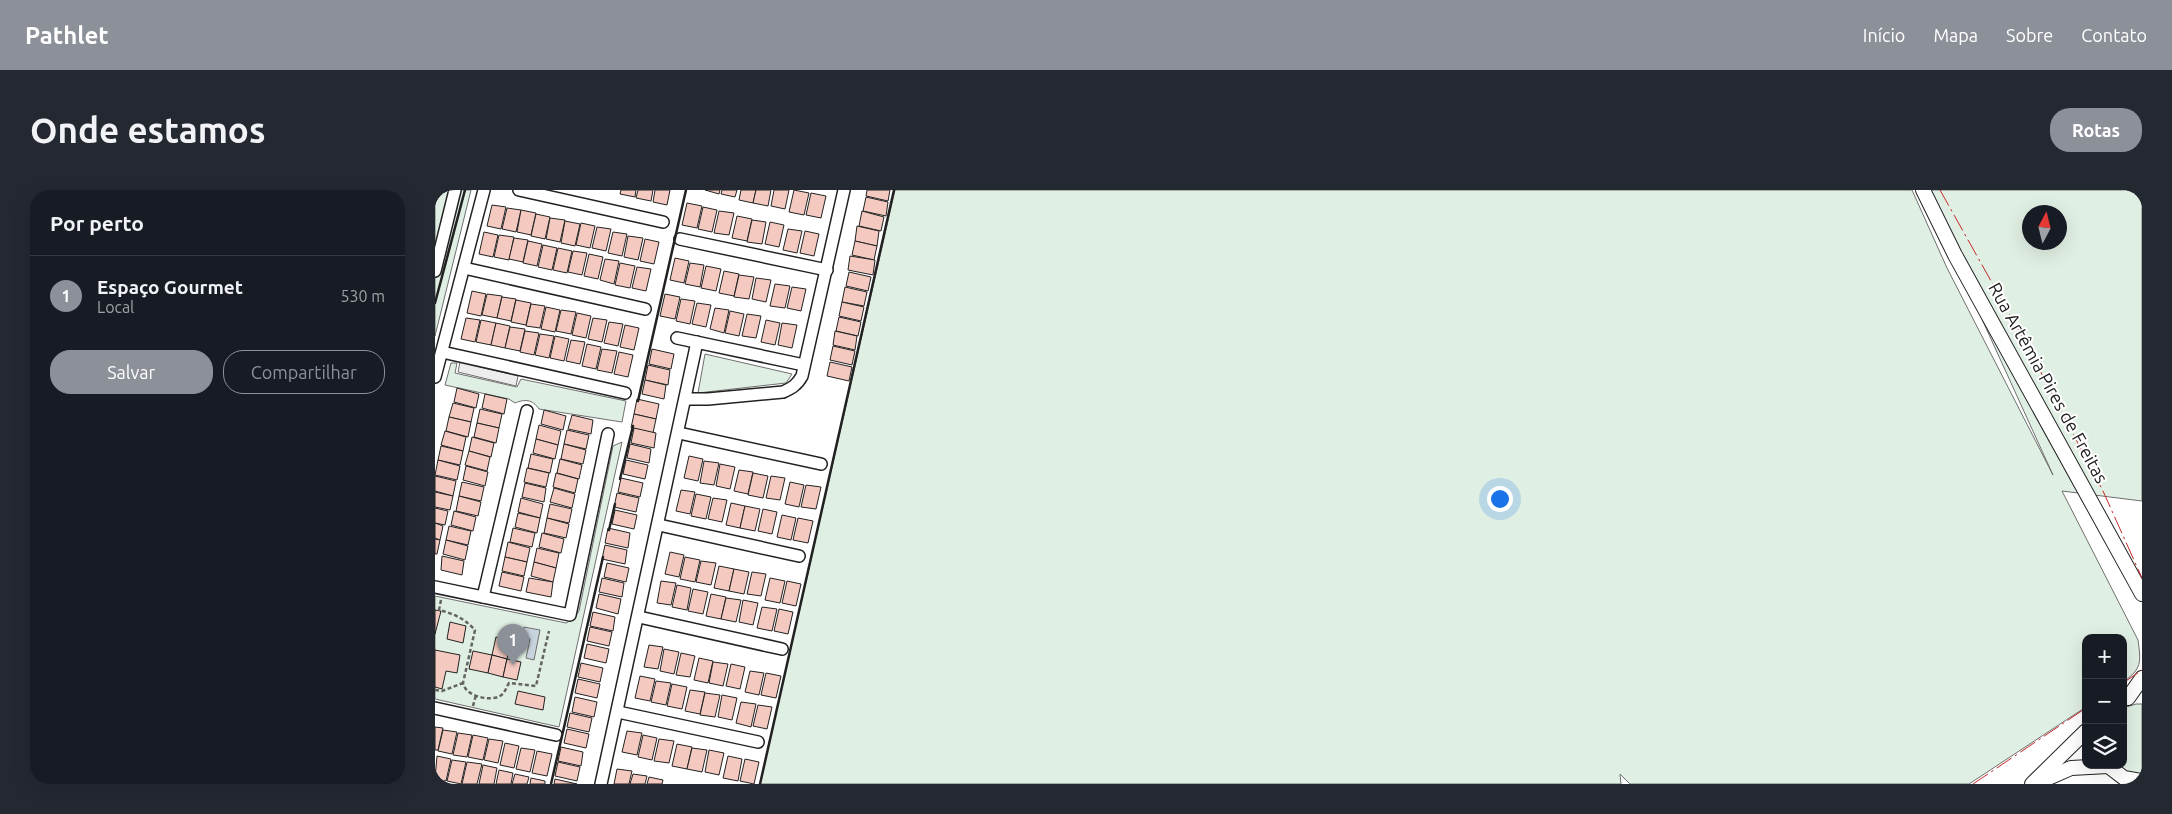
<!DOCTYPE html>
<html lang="pt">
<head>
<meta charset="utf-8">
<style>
  :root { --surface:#171b24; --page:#242831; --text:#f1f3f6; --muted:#9ea1a6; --line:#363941; --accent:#8c9099 }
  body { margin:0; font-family:Ubuntu,sans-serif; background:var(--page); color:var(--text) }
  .controls { position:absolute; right:15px; bottom:15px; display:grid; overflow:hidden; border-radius:10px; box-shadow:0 5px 20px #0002 }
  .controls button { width:45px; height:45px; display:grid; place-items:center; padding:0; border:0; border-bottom:1px solid var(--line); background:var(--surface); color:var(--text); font:25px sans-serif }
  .compass { position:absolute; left:1587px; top:15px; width:45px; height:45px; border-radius:50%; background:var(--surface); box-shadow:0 5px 20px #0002; rotate:7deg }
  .you { position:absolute; left:1064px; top:308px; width:18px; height:18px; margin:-12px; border:4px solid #fff; border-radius:50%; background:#1a73e8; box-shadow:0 0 0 8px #1a73e833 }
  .badge { display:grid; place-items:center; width:32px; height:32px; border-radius:50%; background:var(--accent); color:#fff; font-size:16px; font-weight:700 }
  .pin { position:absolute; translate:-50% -41px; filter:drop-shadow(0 1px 2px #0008) }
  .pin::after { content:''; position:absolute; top:26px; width:18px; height:15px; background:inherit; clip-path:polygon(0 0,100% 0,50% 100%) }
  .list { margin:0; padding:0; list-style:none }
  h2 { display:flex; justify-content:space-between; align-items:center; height:65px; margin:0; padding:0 20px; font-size:21px }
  h2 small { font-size:16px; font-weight:400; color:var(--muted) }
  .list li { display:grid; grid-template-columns:32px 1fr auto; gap:15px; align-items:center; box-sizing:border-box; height:80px; padding:0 20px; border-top:1px solid var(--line) }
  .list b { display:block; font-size:19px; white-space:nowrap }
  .list p { margin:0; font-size:16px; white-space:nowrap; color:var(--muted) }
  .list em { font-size:16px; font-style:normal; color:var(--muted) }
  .actions { display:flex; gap:10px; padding:15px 20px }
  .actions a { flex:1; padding:11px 0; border:1px solid var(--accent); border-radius:20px; text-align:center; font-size:18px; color:var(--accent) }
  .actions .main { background:var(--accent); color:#fff }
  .icon { flex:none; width:28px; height:28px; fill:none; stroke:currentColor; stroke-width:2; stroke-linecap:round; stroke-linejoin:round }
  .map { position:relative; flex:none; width:1707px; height:594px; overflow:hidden; border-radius:20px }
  header { display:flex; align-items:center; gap:30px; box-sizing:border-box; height:70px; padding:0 25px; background:var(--accent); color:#fff }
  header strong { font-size:24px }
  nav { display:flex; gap:28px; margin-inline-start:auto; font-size:18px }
  .intro { display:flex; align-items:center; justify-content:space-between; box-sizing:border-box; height:120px; padding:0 30px }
  h1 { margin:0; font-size:35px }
  .button { padding:12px 22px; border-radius:20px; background:var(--accent); color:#fff; font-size:18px; font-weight:700 }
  main { display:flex; gap:30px; padding:0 30px }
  aside { flex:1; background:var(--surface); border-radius:20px; box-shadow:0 5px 20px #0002 }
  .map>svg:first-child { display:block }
  .green { fill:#e0efe3; stroke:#6f6f6f; fill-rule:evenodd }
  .parking { fill:#ededed; stroke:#6f6f6f }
  .water { fill:#c7d3dd; stroke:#6f6f6f }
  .building { fill:#f3c9c0; stroke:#222 }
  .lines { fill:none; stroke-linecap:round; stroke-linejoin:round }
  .minor-casing { stroke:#222; stroke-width:14 }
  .tertiary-casing { stroke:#222; stroke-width:16 }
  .path { stroke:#646464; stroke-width:2.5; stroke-dasharray:4 2.5; stroke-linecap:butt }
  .minor { stroke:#fff; stroke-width:11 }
  .tertiary { stroke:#fff; stroke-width:14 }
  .wall { stroke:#222; stroke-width:2.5 }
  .power { stroke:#c62828; stroke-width:1; stroke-dasharray:18 4 2.5 4; stroke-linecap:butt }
  .labels { text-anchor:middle; stroke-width:4; stroke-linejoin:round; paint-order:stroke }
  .street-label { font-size:18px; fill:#222; stroke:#fff }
</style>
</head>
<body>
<header>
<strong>Pathlet</strong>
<nav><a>Início</a><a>Mapa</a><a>Sobre</a><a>Contato</a></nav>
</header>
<div class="intro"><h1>Onde estamos</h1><a class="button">Rotas</a></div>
<main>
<aside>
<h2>Por perto<small></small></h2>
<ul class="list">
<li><span class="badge">1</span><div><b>Espaço Gourmet</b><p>Local</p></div><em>530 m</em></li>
</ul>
<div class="actions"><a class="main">Salvar</a><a>Compartilhar</a></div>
</aside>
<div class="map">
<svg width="1707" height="594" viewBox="0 0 1707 594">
  <rect width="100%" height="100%" fill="#fff"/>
  <!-- green -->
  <g class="green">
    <path d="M0 0H36L0 146Z"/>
    <path d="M460 0H1477L1512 78 1618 285 1488 0H1707V311L1627 301 1703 450C1706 472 1707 479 1688 492V448H1651V517L1534 594H1195L1185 584 1186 594H325ZM1594 22H1624V52H1594Z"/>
    <path d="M270 164 357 184 351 193 263 203Z"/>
    <path d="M16 173H22L20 183 82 197 86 189 191 211 187 232 104 219C97 209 90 209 80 213L74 209 10 195Z"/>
    <path d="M187 252 124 537 0 509V406L131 433 138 429 144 421 178 256Z"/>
    <path d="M1701 514H1707V584L1691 582 1680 575H1688V518Z"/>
  </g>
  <!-- parking -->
  <path class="parking" d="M25 172 83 186 81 196 23 182Z"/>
  <!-- water -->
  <path class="water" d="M89 437 105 440 99 470 91 468 95 449 86 447Z"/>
  <!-- building -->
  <g class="building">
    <path d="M186 0H201L200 7 185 4Z"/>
    <path d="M203 0H218L216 11 201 8Z"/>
    <path d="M220 0H235L232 15 218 12Z"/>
    <path d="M270 0H285L284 4Z"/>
    <path d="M287 0H302L300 7 286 4Z"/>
    <path d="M306 0H321L318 13 304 10Z"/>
    <path d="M321 0H336L333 16 318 13Z"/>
    <path d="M339 0H354L350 19 336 16Z"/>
    <path d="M359 0 374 3 369 25 354 22Z"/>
    <path d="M432 0H455L453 11 431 6Z"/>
    <path d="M376 3 391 6 386 28 371 25Z"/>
    <path d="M431 7 453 12 451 26 428 21Z"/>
    <path d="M252 13 267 16 262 38 247 35Z"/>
    <path d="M57 15 71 17 66 39 52 36Z"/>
    <path d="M268 17 282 20 277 42 263 39Z"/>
    <path d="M72 18 86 20 81 42 67 39Z"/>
    <path d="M86 20 101 23 96 45 82 42Z"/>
    <path d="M284 21 299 23 294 45 279 43Z"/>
    <path d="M427 21 449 27 446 41 424 36Z"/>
    <path d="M101 24 115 27 110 49 96 46Z"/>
    <path d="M302 26 317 29 312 51 297 48Z"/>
    <path d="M115 28 130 30 125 52 111 49Z"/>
    <path d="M317 30 331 32 327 54 312 52Z"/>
    <path d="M130 31 145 34 140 56 126 53Z"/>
    <path d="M335 32 349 35 344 57 330 54Z"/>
    <path d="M146 33 160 36 155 58 141 55Z"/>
    <path d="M422 36 444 41 442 56 420 51Z"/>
    <path d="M162 37 176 39 171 61 157 58Z"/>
    <path d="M353 39 367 41 362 63 348 60Z"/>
    <path d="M370 41 384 44 379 66 365 63Z"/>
    <path d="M49 42 63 45 58 67 44 64Z"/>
    <path d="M178 42 192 44 187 66 173 63Z"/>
    <path d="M64 45 79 47 74 70 59 67Z"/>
    <path d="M193 46 208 48 203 70 189 67Z"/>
    <path d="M79 48 93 50 88 72 74 69Z"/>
    <path d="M210 49 224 52 219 74 205 71Z"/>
    <path d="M93 51 107 54 102 76 88 73Z"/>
    <path d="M420 51 442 56 439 70 417 65Z"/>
    <path d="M108 55 122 58 117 80 103 77Z"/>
    <path d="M123 58 137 61 132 83 118 80Z"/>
    <path d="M138 61 152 63 147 85 133 82Z"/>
    <path d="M154 64 168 67 163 89 149 86Z"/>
    <path d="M415 66 440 70 438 85 413 80Z"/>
    <path d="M240 68 254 71 249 93 235 90Z"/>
    <path d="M170 69 184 71 179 94 165 90Z"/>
    <path d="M185 73 200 76 195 98 180 95Z"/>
    <path d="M255 73 269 75 265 97 250 94Z"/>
    <path d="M271 76 286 79 281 101 266 98Z"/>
    <path d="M202 77 216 79 211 101 197 98Z"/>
    <path d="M289 81 304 84 299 106 284 103Z"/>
    <path d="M414 82 436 87 433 101 411 96Z"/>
    <path d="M304 85 319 87 314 109 299 107Z"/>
    <path d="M321 88 336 90 331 112 317 109Z"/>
    <path d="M340 94 355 96 350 118 335 116Z"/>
    <path d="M357 97 371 99 366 121 352 118Z"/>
    <path d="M410 97 432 102 429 116 407 112Z"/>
    <path d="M37 101 51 104 46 126 32 123Z"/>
    <path d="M52 104 67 106 62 128 47 125Z"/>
    <path d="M230 104 245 107 240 129 225 126Z"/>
    <path d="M67 107 81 109 76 131 62 128Z"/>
    <path d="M246 109 260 111 255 134 241 131Z"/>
    <path d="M81 110 96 113 91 135 76 132Z"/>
    <path d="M407 112 429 117 426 131 404 126Z"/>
    <path d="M262 113 276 115 271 137 257 134Z"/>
    <path d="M96 114 110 116 105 138 91 136Z"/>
    <path d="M111 117 125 120 120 142 106 139Z"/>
    <path d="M280 118 294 120 289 143 275 139Z"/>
    <path d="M126 120 141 122 136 144 121 141Z"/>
    <path d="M295 121 309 124 304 146 290 143Z"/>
    <path d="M142 123 156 126 151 148 137 145Z"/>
    <path d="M312 124 326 126 321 148 307 146Z"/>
    <path d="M404 127 426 132 423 146 401 141Z"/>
    <path d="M31 128 45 130 40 152 26 149Z"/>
    <path d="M158 128 172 130 167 152 153 149Z"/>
    <path d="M46 130 61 133 56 155 41 152Z"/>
    <path d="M331 130 345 133 340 155 326 152Z"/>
    <path d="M174 132 188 134 183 156 169 153Z"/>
    <path d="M61 133 75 136 70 158 56 155Z"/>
    <path d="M347 133 362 135 357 158 343 155Z"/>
    <path d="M190 135 204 138 199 160 185 157Z"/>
    <path d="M75 137 90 139 85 161 70 158Z"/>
    <path d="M90 141 104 143 99 165 85 162Z"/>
    <path d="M400 141 422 146 420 160 398 155Z"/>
    <path d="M105 144 119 146 114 168 100 165Z"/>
    <path d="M120 146 134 149 129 171 115 168Z"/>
    <path d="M136 150 150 152 145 174 131 171Z"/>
    <path d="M152 154 166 157 161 179 147 176Z"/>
    <path d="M398 156 420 161 417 175 395 170Z"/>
    <path d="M167 159 182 161 177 183 162 180Z"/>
    <path d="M217 159 239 164 236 179 214 174Z"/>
    <path d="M184 162 198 165 193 187 179 184Z"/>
    <path d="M395 172 417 177 414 191 392 186Z"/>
    <path d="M213 175 235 180 233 195 210 190Z"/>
    <path d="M210 190 231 195 229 209 207 204Z"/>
    <path d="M22 198 44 204 41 218 19 212Z"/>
    <path d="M50 204 72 209 69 224 47 218Z"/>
    <path d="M202 209 224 214 221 229 199 224Z"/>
    <path d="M18 213 39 218 36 232 14 227Z"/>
    <path d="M45 219 67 224 64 238 42 233Z"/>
    <path d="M109 220 131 226 128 240 106 234Z"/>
    <path d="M199 224 221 229 218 243 196 238Z"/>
    <path d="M137 225 158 230 156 244 133 239Z"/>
    <path d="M14 227 36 232 33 247 11 241Z"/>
    <path d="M42 233 64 238 61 253 39 247Z"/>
    <path d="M104 235 126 241 123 255 101 249Z"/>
    <path d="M199 238 221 243 219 258 196 253Z"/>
    <path d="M132 240 154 245 151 259 129 254Z"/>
    <path d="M10 241 31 247 28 261 6 255Z"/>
    <path d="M37 247 59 253 56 267 34 261Z"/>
    <path d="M101 249 123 255 120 269 98 263Z"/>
    <path d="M129 254 151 260 148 274 126 269Z"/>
    <path d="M195 254 216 259 214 273 192 268Z"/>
    <path d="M6 256 28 261 25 275 3 270Z"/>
    <path d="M34 261 55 267 52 281 30 275Z"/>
    <path d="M96 264 118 269 115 283 93 278Z"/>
    <path d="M254 266 268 269 263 291 249 288Z"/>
    <path d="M125 269 147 275 144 289 122 283Z"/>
    <path d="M3 270 25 276 22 290 0 285Z"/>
    <path d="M191 270 213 275 210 289 188 284Z"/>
    <path d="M269 271 284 273 279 295 265 293Z"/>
    <path d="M285 274 300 277 295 299 281 296Z"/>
    <path d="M31 276 53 282 50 296 28 290Z"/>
    <path d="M92 278 114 283 111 297 89 292Z"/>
    <path d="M304 280 318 282 313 304 299 301Z"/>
    <path d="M121 283 143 289 140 303 118 297Z"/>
    <path d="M318 283 333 286 328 308 313 305Z"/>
    <path d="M0 286 21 291 18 306 0 301Z"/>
    <path d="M336 286 350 288 345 310 331 308Z"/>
    <path d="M186 288 208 293 205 307 183 302Z"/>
    <path d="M27 292 49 297 46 311 24 306Z"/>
    <path d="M355 292 369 295 364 317 350 314Z"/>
    <path d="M90 293 111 298 109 312 87 307Z"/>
    <path d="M371 295 386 297 381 319 366 317Z"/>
    <path d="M119 298 140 304 137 318 115 312Z"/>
    <path d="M246 300 260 302 255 324 241 321Z"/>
    <path d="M0 302 18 306 15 320 0 317Z"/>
    <path d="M182 303 204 308 201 322 179 317Z"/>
    <path d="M261 304 276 307 271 329 256 326Z"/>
    <path d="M24 306 46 312 43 326 21 321Z"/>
    <path d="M86 308 108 314 105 328 83 322Z"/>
    <path d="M278 308 292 310 287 332 273 329Z"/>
    <path d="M296 313 310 316 305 338 291 335Z"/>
    <path d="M115 314 137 319 134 333 112 328Z"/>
    <path d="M310 316 325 319 320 341 305 338Z"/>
    <path d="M0 318 13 321 10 335 0 333Z"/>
    <path d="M328 319 342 322 337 344 323 341Z"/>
    <path d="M180 320 202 325 199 339 177 334Z"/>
    <path d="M19 321 41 327 38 341 16 335Z"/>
    <path d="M83 323 105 328 102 343 80 337Z"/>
    <path d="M347 325 361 328 356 350 342 347Z"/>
    <path d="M112 328 134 334 131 348 109 343Z"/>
    <path d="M363 328 378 331 373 353 358 350Z"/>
    <path d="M0 333 8 336 5 350 0 348Z"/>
    <path d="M14 336 36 341 33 355 11 350Z"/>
    <path d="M78 338 100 343 97 357 75 352Z"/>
    <path d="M173 338 195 343 193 358 170 353Z"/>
    <path d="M107 343 129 349 126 363 104 357Z"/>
    <path d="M0 349 5 350 2 364H0Z"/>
    <path d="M11 350 33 356 30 370 8 364Z"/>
    <path d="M73 352 95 358 92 372 70 367Z"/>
    <path d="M170 355 192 360 190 374 167 369Z"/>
    <path d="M102 358 124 363 121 378 99 372Z"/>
    <path d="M235 362 249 365 244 387 230 384Z"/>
    <path d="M7 366 29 371 27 385 6 380Z"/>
    <path d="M70 367 92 372 89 386 67 381Z"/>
    <path d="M250 367 265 370 260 392 245 389Z"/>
    <path d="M266 371 281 373 276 395 261 392Z"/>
    <path d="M99 372 121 378 118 392 96 386Z"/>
    <path d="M172 373 194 378 191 392 169 387Z"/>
    <path d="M284 376 299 379 294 401 279 398Z"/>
    <path d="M299 379 314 382 309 404 294 401Z"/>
    <path d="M67 382 89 387 86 401 64 396Z"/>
    <path d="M317 382 331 384 326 406 312 404Z"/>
    <path d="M94 388 118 392 116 407 91 402Z"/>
    <path d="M167 388 189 393 187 407 164 402Z"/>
    <path d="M335 388 350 391 345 413 330 410Z"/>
    <path d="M226 391 241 393 236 415 222 413Z"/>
    <path d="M352 391 366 394 361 416 347 413Z"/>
    <path d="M242 395 256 398 252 420 237 417Z"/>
    <path d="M258 399 273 402 268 424 253 421Z"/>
    <path d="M164 404 186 409 183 424 161 418Z"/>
    <path d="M276 404 291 407 286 429 271 426Z"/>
    <path d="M291 408 306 410 301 432 286 429Z"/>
    <path d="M308 410 323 413 318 435 304 432Z"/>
    <path d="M327 417 342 419 337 441 322 438Z"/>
    <path d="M344 419 358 422 353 444 339 441Z"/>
    <path d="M0 420 6 421 0 444Z"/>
    <path d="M158 422 180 427 178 441 155 436Z"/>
    <path d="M15 432 31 436 28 453 12 449Z"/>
    <path d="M155 437 177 442 174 456 152 451Z"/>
    <path d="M61 447 76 451 72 469 57 465Z"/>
    <path d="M152 454 174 459 171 473 149 468Z"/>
    <path d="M214 455 228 457 223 479 209 477Z"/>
    <path d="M229 459 244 462 239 484 225 481Z"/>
    <path d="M0 460 25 465 22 483 11 481 7 499 0 497Z"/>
    <path d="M38 461 57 465 53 483 34 479Z"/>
    <path d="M246 463 260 466 255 487 241 485Z"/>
    <path d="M57 465 72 469 68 487 53 483Z"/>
    <path d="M264 468 278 471 273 493 259 490Z"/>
    <path d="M72 469 86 472 82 490 68 487Z"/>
    <path d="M278 472 293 474 288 496 274 493Z"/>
    <path d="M146 473 168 478 165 492 143 487Z"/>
    <path d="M296 474 310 477 305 499 291 496Z"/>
    <path d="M315 481 329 483 324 505 310 502Z"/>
    <path d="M331 483 346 486 341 508 326 505Z"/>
    <path d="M205 486 220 489 215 511 200 508Z"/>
    <path d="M143 489 165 494 162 508 140 503Z"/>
    <path d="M221 491 236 493 231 515 216 512Z"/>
    <path d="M237 494 252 497 247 519 232 516Z"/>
    <path d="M255 500 270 502 265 524 250 521Z"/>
    <path d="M83 501 110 507 108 520 80 514Z"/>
    <path d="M270 503 285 505 280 527 265 525Z"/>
    <path d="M287 505 302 508 297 530 283 527Z"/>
    <path d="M140 507 162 512 159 527 137 522Z"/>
    <path d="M306 512 321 514 316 537 301 533Z"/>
    <path d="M323 515 337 517 332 539 318 536Z"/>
    <path d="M135 523 157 528 154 542 132 537Z"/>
    <path d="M0 537 8 538 3 560H0Z"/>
    <path d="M132 539 154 544 151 558 129 553Z"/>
    <path d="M8 540 22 542 17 564 3 561Z"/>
    <path d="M192 541 207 543 202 565 187 562Z"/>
    <path d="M23 543 37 545 32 567 18 565Z"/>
    <path d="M38 545 53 548 48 570 33 567Z"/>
    <path d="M208 545 222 548 217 570 203 567Z"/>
    <path d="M54 549 68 551 63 573 49 570Z"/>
    <path d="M224 549 239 551 234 573 219 571Z"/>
    <path d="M70 553 84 556 79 578 65 575Z"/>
    <path d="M242 554 257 557 252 579 237 576Z"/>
    <path d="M126 557 148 562 146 576 123 571Z"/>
    <path d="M86 558 100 560 95 582 81 579Z"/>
    <path d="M257 558 272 560 267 582 252 579Z"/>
    <path d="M274 560 289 563 284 585 270 582Z"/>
    <path d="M102 561 117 564 112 586 97 583Z"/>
    <path d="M2 566 16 569 11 591 0 589Z"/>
    <path d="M293 566 307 569 303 591 288 588Z"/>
    <path d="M310 569 324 572 319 594 305 591Z"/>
    <path d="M17 570 31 572 26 594 12 591Z"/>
    <path d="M32 572 47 574 42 594H27Z"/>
    <path d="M123 572 145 577 142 591 120 586Z"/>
    <path d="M48 575 62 578 59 594H44Z"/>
    <path d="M182 579 197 581 194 594H179Z"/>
    <path d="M64 580 78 583 76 594H61Z"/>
    <path d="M80 584 94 587 92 594H77Z"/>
    <path d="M198 584 212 586 210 594H195Z"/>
    <path d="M214 587 228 590 227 594H212Z"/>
    <path d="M96 588 110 591V594H95Z"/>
    <path d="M120 589 142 594H119Z"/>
  </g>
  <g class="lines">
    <!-- minor casing -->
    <g class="minor-casing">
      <g id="minor">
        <path d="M84 0 228 32"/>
        <path d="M245 49 392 80"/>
        <path d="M29 78 210 119"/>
        <path d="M0 81 20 0"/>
        <path d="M242 148 369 175"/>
        <path d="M7 162 190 203"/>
        <path d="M0 187 49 0"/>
        <path d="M251 209H273L348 202C357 198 362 195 367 186L409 0"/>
        <path d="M244 243 386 274"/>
        <path d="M224 335 364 366"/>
        <path d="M0 397 135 425 173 244"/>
        <path d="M48 407 92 221"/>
        <path d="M204 427 347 459"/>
        <path d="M0 518 121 545"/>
        <path d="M183 522 323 552"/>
        <path d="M166 594 262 152"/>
      </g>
    </g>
    <!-- tertiary casing -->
    <g class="tertiary-casing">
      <g id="tertiary">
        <path d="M1488 0 1520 65 1707 404"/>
        <path d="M1693 508 1707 488"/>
        <path d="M1672 575 1689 588 1707 591"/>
        <path d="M1604 592 1636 578 1673 576"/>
        <path d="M1597 594 1651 541"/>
      </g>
    </g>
    <!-- path -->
    <g class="path">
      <path d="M6 410 4 420C19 424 29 428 40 440L28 493C30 506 55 512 65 506 70 503 71 498 74 493L101 496 114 441"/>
      <path d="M0 500 7 501 28 493"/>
      <path d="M38 516 41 505"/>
    </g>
    <!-- minor -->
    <use href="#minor" class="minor"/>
    <!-- tertiary -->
    <use href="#tertiary" class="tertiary"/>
    <!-- wall -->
    <g class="wall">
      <path d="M0 113 30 0"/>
      <path d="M203 211 251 0"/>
      <path d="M185 289 198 236"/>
      <path d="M174 340 180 314"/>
      <path d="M116 594 168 367"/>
      <path d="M325 594 459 0"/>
    </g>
    <!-- power -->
    <g class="power">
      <path d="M1505 0 1588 148 1668 301 1707 388"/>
      <path d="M1688 493 1707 480"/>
      <path d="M1538 594 1651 518"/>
    </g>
  </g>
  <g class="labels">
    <!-- street labels -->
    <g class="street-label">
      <text transform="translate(1613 193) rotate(61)" y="6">Rua Artêmia Pires de Freitas</text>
    </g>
  </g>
</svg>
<div class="controls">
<button>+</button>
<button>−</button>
<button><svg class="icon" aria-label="layers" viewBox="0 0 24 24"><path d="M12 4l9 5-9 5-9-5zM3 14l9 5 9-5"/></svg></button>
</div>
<svg class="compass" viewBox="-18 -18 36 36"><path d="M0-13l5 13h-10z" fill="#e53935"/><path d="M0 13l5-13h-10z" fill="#9ea1a6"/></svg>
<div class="you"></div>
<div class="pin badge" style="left:78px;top:475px">1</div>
</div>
</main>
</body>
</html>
